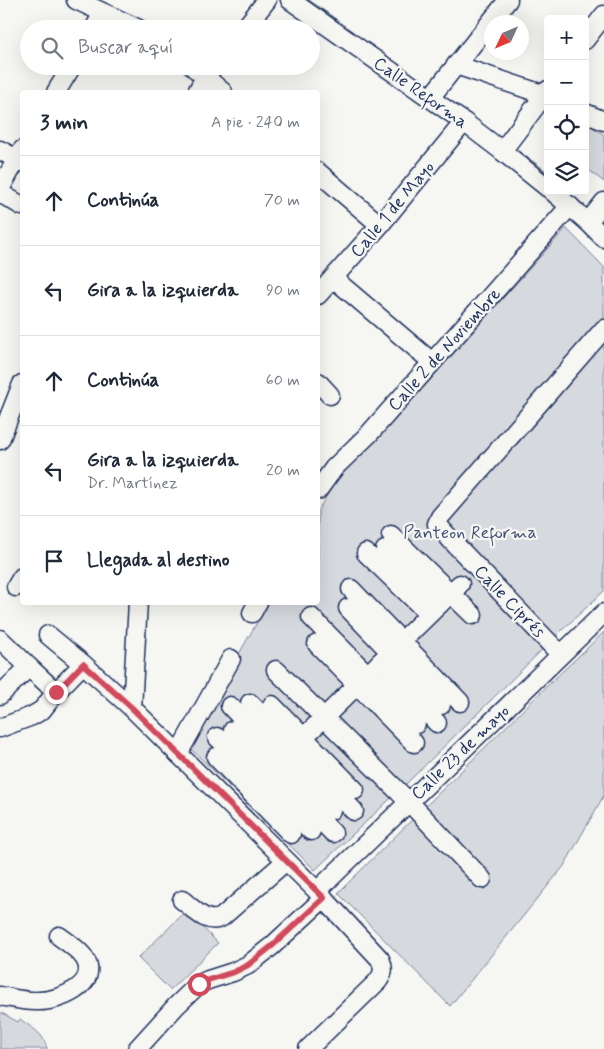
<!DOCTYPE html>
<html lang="es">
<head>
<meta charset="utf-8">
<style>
  :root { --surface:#fff; --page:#f6f6f7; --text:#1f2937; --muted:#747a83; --line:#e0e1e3 }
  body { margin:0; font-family:Mynerve,sans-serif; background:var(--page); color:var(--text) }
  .controls { position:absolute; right:15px; top:15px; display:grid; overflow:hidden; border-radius:5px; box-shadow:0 5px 20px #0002 }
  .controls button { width:45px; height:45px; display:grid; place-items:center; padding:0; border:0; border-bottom:1px solid var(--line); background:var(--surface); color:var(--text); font:25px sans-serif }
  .compass { position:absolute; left:484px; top:15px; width:45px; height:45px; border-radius:50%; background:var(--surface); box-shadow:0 5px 20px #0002; rotate:226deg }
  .stop { position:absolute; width:15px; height:15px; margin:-11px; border:4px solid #d1495b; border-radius:50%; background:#fff }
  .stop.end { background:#d1495b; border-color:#fff; box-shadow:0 1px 5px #0008 }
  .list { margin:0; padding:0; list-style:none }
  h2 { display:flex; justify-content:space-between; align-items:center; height:65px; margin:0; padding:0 20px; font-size:21px }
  h2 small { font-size:16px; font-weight:400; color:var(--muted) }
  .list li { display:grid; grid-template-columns:32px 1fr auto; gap:15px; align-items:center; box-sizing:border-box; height:90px; padding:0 20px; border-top:1px solid var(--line) }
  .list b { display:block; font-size:19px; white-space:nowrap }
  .list p { margin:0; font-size:16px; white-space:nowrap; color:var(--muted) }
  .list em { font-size:16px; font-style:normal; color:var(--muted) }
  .icon { flex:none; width:28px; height:28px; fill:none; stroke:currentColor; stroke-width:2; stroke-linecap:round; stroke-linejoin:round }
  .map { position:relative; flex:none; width:604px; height:1049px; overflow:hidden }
  .search { position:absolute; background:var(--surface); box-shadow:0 5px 20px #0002; left:20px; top:20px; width:300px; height:55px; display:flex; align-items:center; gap:12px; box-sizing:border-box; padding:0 18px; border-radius:28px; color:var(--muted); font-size:19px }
  .panel { position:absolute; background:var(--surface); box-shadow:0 5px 20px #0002; left:20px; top:90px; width:300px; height:515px; border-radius:5px }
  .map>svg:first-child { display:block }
  .green { fill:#d6d9dd; stroke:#78849e }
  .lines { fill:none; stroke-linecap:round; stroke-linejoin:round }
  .stream { stroke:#717e99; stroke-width:4.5 }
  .minor-casing { stroke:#1b2f5e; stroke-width:21 }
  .minor { stroke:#f6f6f2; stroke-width:18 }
  .route { stroke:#d1495b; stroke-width:6 }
  .labels { text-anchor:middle; stroke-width:4.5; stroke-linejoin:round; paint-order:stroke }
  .street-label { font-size:18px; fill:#1b2f5e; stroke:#f6f6f2 }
  .park-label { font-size:18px; fill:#405177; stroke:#f6f6f2 }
</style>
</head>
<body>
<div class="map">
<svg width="604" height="1049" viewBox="0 0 604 1049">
  <rect width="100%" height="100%" fill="#f6f6f2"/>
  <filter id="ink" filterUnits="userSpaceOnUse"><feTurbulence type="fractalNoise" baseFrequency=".02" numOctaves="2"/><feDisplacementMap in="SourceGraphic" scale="10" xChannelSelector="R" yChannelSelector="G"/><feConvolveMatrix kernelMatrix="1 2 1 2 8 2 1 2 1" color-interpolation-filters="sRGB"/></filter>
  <g filter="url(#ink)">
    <!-- green -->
    <g class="green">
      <path d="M585 121 604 135V182L585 167Z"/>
      <path d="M566 228 604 267V591L560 632 406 784 315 870 187 745 268 603 318 602V510L332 487 351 464 416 395Z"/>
      <path d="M604 632V795L564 866 450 1006 338 893 546 687Z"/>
      <path d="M186 911 218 943 170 990 138 958Z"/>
      <path d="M0 1012 18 1022 20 1019C32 1028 44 1033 47 1049H0Z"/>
    </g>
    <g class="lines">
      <!-- stream -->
      <g class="stream">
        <path d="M306 0 337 22"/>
        <path d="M518 153 542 170 548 177"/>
      </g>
      <!-- minor casing -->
      <g class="minor-casing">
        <g id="minor">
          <path d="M76 0 139 29"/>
          <path d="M290 0 464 122 502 151 548 188"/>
          <path d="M94 29 103 13"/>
          <path d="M244 29 267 0"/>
          <path d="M585 40 604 15"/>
          <path d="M456 65 548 96"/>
          <path d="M192 66 223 92"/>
          <path d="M56 92 72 66"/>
          <path d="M197 92 205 77 214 66"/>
          <path d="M430 98 508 0"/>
          <path d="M585 113 604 121"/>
          <path d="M0 150 22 162"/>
          <path d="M502 151 548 90"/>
          <path d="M318 172 380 225"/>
          <path d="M0 189 22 150"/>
          <path d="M552 191 588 222 604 238"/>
          <path d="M0 193 22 206"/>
          <path d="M588 222 604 202"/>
          <path d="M333 278 432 362"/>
          <path d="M318 295 380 225 464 122"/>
          <path d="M318 382 330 395"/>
          <path d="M0 440 22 384"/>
          <path d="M318 490 334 468 369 434 570 206"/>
          <path d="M391 535 473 615"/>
          <path d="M385 550 440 604"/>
          <path d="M366 553 429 614"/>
          <path d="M16 587 22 577"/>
          <path d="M351 589 460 702"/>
          <path d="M348 608 441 705"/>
          <path d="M252 613 258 602"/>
          <path d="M311 617 416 724"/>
          <path d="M48 635 83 664 132 708 317 891 380 959C384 968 384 973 378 981L308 1049"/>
          <path d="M0 639 29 667"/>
          <path d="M317 644 414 743"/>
          <path d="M560 654 451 540 437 524 440 517 604 329"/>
          <path d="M380 662 437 723"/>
          <path d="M276 670 409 802 482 879"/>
          <path d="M0 695 29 667 56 692"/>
          <path d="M250 703 354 811"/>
          <path d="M272 705 355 790"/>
          <path d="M230 706 331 810"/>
          <path d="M132 708 138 602"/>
          <path d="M0 728 32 716 42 710 56 692 83 664"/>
          <path d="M233 730 333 833"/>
          <path d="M217 737 261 780 311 831"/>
          <path d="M178 754 231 659"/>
          <path d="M216 757 291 834"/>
          <path d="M249 791 460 584"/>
          <path d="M317 891 604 613"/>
          <path d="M182 900C193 908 207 926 222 917L286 861"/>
          <path d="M0 996C12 998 26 1002 39 1001 59 1001 100 985 85 959 80 950 67 942 59 936"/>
          <path d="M137 1049 176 1006 199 984 208 980 233 972 248 965 272 946 324 898"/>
        </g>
      </g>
      <!-- minor -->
      <use href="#minor" class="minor"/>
    </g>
  </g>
  <g class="lines" filter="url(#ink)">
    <!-- route -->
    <path class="route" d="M56 692 83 664 132 708 324 898 272 946 248 965 234 972 208 980 199 984"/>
  </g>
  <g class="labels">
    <!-- street labels -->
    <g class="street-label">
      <text transform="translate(421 92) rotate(35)" y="6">Calle Reforma</text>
      <text transform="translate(392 209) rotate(-50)" y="6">Calle 1 de Mayo</text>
      <text transform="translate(444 349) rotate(-48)" y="6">Calle 2 de Noviembre</text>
      <text transform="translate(510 601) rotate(46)" y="6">Calle Ciprés</text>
      <text transform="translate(460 752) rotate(-44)" y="6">Calle 23 de mayo</text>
    </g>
    <!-- park labels -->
    <g class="park-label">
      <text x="470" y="538">Panteon Reforma</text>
    </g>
  </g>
</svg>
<div class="controls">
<button>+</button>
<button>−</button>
<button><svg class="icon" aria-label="locate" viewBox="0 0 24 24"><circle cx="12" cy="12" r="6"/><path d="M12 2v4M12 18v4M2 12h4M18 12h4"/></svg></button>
<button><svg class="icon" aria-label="layers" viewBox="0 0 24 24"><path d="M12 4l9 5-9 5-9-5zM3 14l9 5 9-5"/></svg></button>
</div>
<svg class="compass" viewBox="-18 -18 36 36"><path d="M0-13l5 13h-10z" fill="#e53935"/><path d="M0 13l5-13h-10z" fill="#747a83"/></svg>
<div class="stop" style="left:199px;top:984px"></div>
<div class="stop end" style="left:56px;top:692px"></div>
<div class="search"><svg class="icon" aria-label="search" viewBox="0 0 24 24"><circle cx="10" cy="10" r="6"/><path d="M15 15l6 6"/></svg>Buscar aquí</div>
<section class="panel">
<h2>3 min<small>A pie · 240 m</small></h2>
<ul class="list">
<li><svg class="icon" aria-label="ahead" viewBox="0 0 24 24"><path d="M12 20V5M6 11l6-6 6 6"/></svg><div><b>Continúa</b></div><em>70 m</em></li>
<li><svg class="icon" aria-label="left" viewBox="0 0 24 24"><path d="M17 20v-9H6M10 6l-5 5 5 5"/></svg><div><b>Gira a la izquierda</b></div><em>90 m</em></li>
<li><svg class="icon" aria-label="ahead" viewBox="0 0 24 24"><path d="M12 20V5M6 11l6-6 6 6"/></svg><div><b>Continúa</b></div><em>60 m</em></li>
<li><svg class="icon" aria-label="left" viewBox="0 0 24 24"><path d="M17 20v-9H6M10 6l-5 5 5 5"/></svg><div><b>Gira a la izquierda</b><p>Dr. Martínez</p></div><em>20 m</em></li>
<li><svg class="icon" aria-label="arrive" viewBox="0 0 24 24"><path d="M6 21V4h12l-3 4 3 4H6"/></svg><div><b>Llegada al destino</b></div></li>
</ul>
</section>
</div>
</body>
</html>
